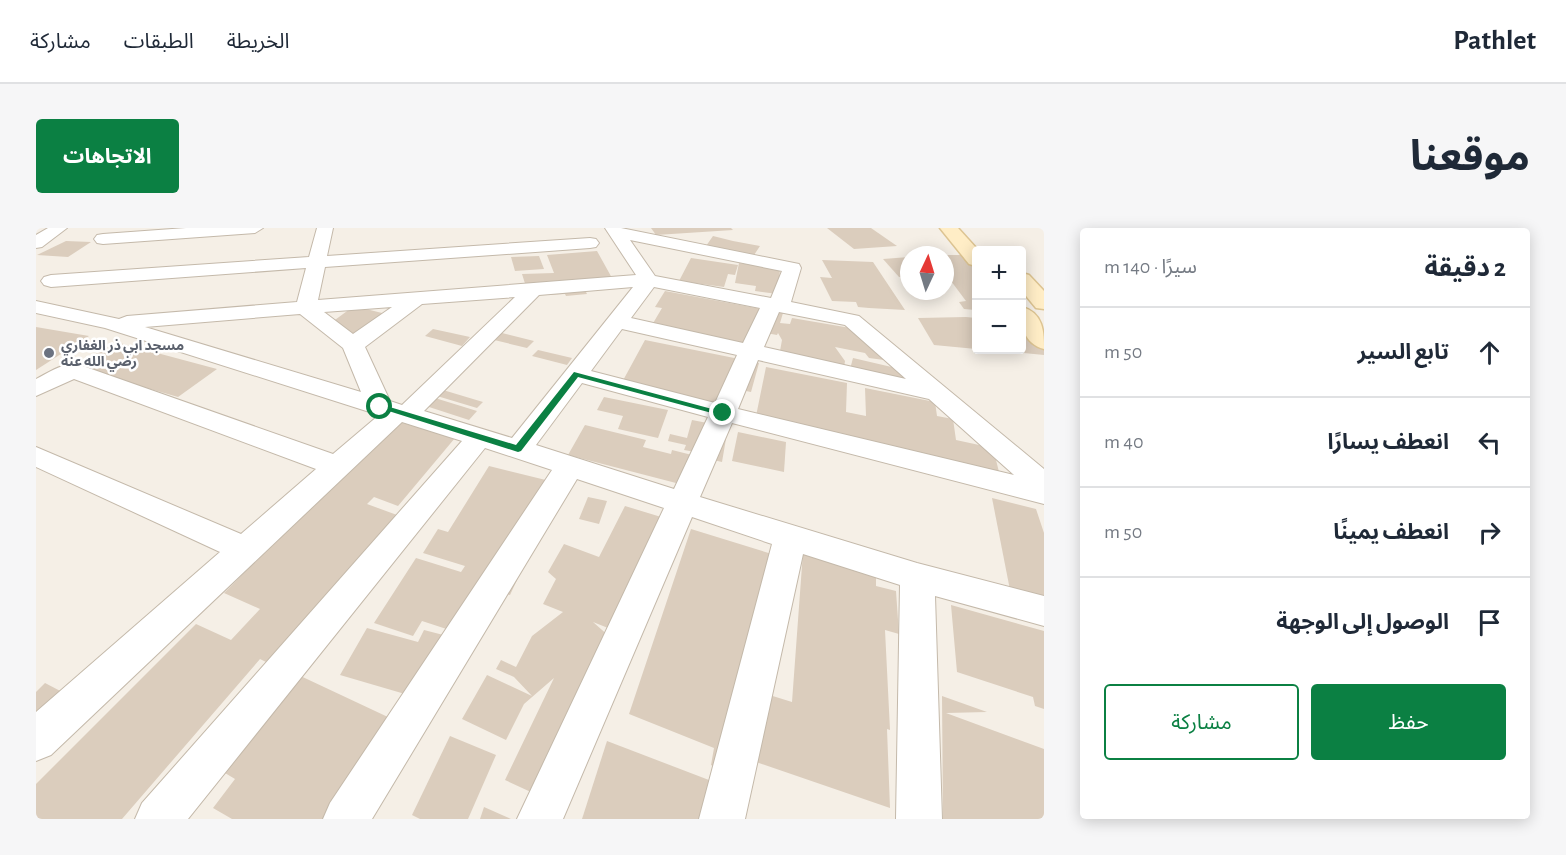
<!DOCTYPE html>
<html lang="ar">
<head>
<meta charset="utf-8">
<style>
  :root { --surface:#fff; --page:#f6f6f7; --text:#1f2937; --muted:#747a83; --line:#e0e1e3; --accent:#0b8043 }
  body { margin:0; font-family:"Alegreya Sans","Noto Sans Arabic",sans-serif; background:var(--page); color:var(--text); direction:rtl }
  .controls { position:absolute; right:18px; top:18px; display:grid; overflow:hidden; border-radius:6px; box-shadow:0 3px 15px #0003 }
  .controls button { width:54px; height:54px; display:grid; place-items:center; padding:0; border:0; border-bottom:2px solid var(--line); background:var(--surface); color:var(--text); font:30px sans-serif }
  .compass { position:absolute; left:864px; top:18px; width:54px; height:54px; border-radius:50%; background:var(--surface); box-shadow:0 3px 15px #0003; rotate:4deg }
  .stop { position:absolute; width:18px; height:18px; margin:-14px; border:4px solid #0b8043; border-radius:50%; background:#fff }
  .stop.end { background:#0b8043; border-color:#fff; box-shadow:0 2px 6px #0008 }
  .list { margin:0; padding:0; list-style:none }
  h2 { display:flex; justify-content:space-between; align-items:center; height:78px; margin:0; padding:0 24px; font-size:26px }
  h2 small { font-size:20px; font-weight:400; color:var(--muted) }
  .list li { display:grid; grid-template-columns:39px 1fr auto; gap:18px; align-items:center; box-sizing:border-box; height:90px; padding:0 24px; border-top:2px solid var(--line) }
  .list b { display:block; font-size:22px; white-space:nowrap }
  .list em { font-size:20px; font-style:normal; color:var(--muted) }
  .actions { display:flex; gap:12px; padding:18px 24px }
  .actions a { flex:1; padding:14px 0; border:2px solid var(--accent); border-radius:6px; text-align:center; font-size:21px; color:var(--accent) }
  .actions .main { background:var(--accent); color:#fff }
  .icon { flex:none; width:33px; height:33px; fill:none; stroke:currentColor; stroke-width:2; stroke-linecap:round; stroke-linejoin:round }
  .map { position:relative; flex:none; width:1008px; height:591px; overflow:hidden; direction:ltr; border-radius:6px }
  header { display:flex; align-items:center; gap:36px; box-sizing:border-box; height:84px; padding:0 30px; background:var(--surface); border-bottom:2px solid var(--line) }
  header strong { font-size:28px }
  nav { display:flex; gap:33px; margin-inline-start:auto; font-size:21px }
  .intro { display:flex; align-items:center; justify-content:space-between; box-sizing:border-box; height:144px; padding:0 36px }
  h1 { margin:0; font-size:42px }
  .button { padding:15px 27px; border-radius:6px; background:var(--accent); color:#fff; font-size:21px; font-weight:700 }
  main { display:flex; gap:36px; padding:0 36px }
  aside { flex:1; background:var(--surface); border-radius:6px; box-shadow:0 3px 15px #0003 }
  .map>svg:first-child { display:block }
  .building { fill:#dbcdbd }
  .lines { fill:none; stroke-linecap:round; stroke-linejoin:round }
  .minor-casing { stroke:#c4b9aa; stroke-width:2 }
  .secondary-casing { stroke:#ddc492; stroke-width:3 }
  .minor { fill:#fff; fill-rule:evenodd }
  .secondary { fill:#ffedc6; fill-rule:evenodd }
  .route { fill:#0b8043 }
  .worship-dot { fill:#6b7280; stroke:#fff; stroke-width:2 }
  .labels { text-anchor:middle; stroke-width:5; stroke-linejoin:round; paint-order:stroke }
  .far-worship-label { font-size:14px; font-weight:bold; fill:#5b616d; stroke:#fff; text-anchor:start }
</style>
</head>
<body>
<header>
<strong>Pathlet</strong>
<nav><a>الخريطة</a><a>الطبقات</a><a>مشاركة</a></nav>
</header>
<div class="intro"><h1>موقعنا</h1><a class="button">الاتجاهات</a></div>
<main>
<aside>
<h2>2 دقيقة<small>سيرًا · 140 m</small></h2>
<ul class="list">
<li><svg class="icon" aria-label="ahead" viewBox="0 0 24 24"><path d="M12 20V5M6 11l6-6 6 6"/></svg><div><b>تابع السير</b></div><em>50 m</em></li>
<li><svg class="icon" aria-label="left" viewBox="0 0 24 24"><path d="M17 20v-9H6M10 6l-5 5 5 5"/></svg><div><b>انعطف يسارًا</b></div><em>40 m</em></li>
<li><svg class="icon" aria-label="right" viewBox="0 0 24 24"><path d="M7 20v-9h11M14 6l5 5-5 5"/></svg><div><b>انعطف يمينًا</b></div><em>50 m</em></li>
<li><svg class="icon" aria-label="arrive" viewBox="0 0 24 24"><path d="M6 21V4h12l-3 4 3 4H6"/></svg><div><b>الوصول إلى الوجهة</b></div></li>
</ul>
<div class="actions"><a class="main">حفظ</a><a>مشاركة</a></div>
</aside>
<div class="map">
<svg width="1008" height="591" viewBox="0 0 1008 591">
  <rect width="100%" height="100%" fill="#f5efe6"/>
  <!-- building -->
  <g class="building">
    <path d="M615 0H695L697 2 620 7Z"/>
    <path d="M791 0H835L861 18 818 21Z"/>
    <path d="M677 8 697 13 724 18 718 27 670 18Z"/>
    <path d="M30 13 55 14 32 29 1 27Z"/>
    <path d="M561 23 581 59 549 62 551 66 530 68 529 66 507 67 506 64 492 65 486 46 518 45 511 27Z"/>
    <path d="M909 27H932L940 38V84L939 82 928 81 923 74 930 73 915 53 909 52Z"/>
    <path d="M503 28 508 41 479 43 475 29Z"/>
    <path d="M873 29V50L863 49 847 31Z"/>
    <path d="M655 30 702 37 699 47 692 46 688 59 643 53Z"/>
    <path d="M786 32 837 34 869 82 833 80 822 79 820 74 796 73 784 49 796 50Z"/>
    <path d="M703 35 744 41 742 66 719 63 720 58 699 55Z"/>
    <path d="M629 63 747 85 744 95 754 96 756 90 832 103 848 122V132L833 130 829 125 799 119 809 133 808 140 793 141 792 149 785 139 744 123 746 112 742 105 741 107 730 105 724 124 613 102 626 80 619 79Z"/>
    <path d="M318 78 362 89 334 112 288 100Z"/>
    <path d="M930 89 940 90V121L898 117 882 90Z"/>
    <path d="M986 93 1008 120V127L967 123 986 122Z"/>
    <path d="M0 99 53 108 0 142Z"/>
    <path d="M397 101 434 109 426 118 389 108Z"/>
    <path d="M462 104 498 113 491 120 454 111Z"/>
    <path d="M609 112 723 135 715 164 705 162 698 185 584 158Z"/>
    <path d="M80 114 181 141 142 169 38 139Z"/>
    <path d="M502 122 536 130 531 137 496 128Z"/>
    <path d="M817 130 877 144 875 160 813 145Z"/>
    <path d="M730 139 811 155 810 184 830 188 829 160 899 174 901 188 917 191 920 212 957 220 965 252 719 193Z"/>
    <path d="M407 162 447 174 441 180 401 168Z"/>
    <path d="M568 169 632 182 622 210 582 201 587 188 561 182Z"/>
    <path d="M399 170 441 183 433 192 390 178Z"/>
    <path d="M656 192 692 199 686 234 664 229 665 225 648 222 650 217 632 213 634 206 651 210Z"/>
    <path d="M360 193 419 210 362 278 338 269 331 276 361 287 318 337 240 439 224 431 86 591H0V556L160 396 195 412 224 381 188 365Z"/>
    <path d="M549 197 610 212 607 219 635 226 636 222 660 228 667 262 532 227Z"/>
    <path d="M702 204 750 214 748 244 696 233Z"/>
    <path d="M453 238 526 256 474 367 464 364 432 408 386 393 377 408 338 395 380 330 425 344 429 338 387 325 402 301 412 304Z"/>
    <path d="M552 269 571 273 563 296 543 291Z"/>
    <path d="M956 270 1000 281 1008 305V371L974 362Z"/>
    <path d="M589 278 635 292 587 406 557 394 583 417 521 591H489L497 565 469 552 518 450 488 476 470 512 426 491 451 447 496 468 478 449 460 441 465 432 480 439 496 408 527 384 507 376 520 351 512 344 528 316 563 329Z"/>
    <path d="M655 301 739 327 691 545 675 537 678 520 593 486Z"/>
    <path d="M767 324 840 343V358L860 363 863 406 849 402 854 502 851 501 854 580 720 534 727 465 756 474Z"/>
    <path d="M915 377 1008 403V481L999 478 997 469 921 444Z"/>
    <path d="M331 400 382 414 388 402 415 409 386 471 304 447Z"/>
    <path d="M256 444 354 490 290 591H196L177 580 199 551 179 539Z"/>
    <path d="M9 455 32 467 0 498V464Z"/>
    <path d="M906 468 951 484 910 485 1008 521V591H907Z"/>
    <path d="M414 508 460 527 432 591H384L376 587Z"/>
    <path d="M571 513 686 557 681 591H546Z"/>
    <path d="M448 579 475 591H444Z"/>
  </g>
  <g class="lines">
    <!-- minor casing -->
    <g class="minor-casing">
      <g id="minor">
        <path d="M12 0H31L6 19 0 20V7Z"/>
        <path d="M150 0H227L219 5 67 16 61 15 58 11 61 7 67 6Z"/>
        <path d="M281 0H297L291 28 554 10 560 11 563 15 560 19 554 20 289 39 282 72 600 47 569 0H585L763 36 765 40 755 74 823 88 1008 241V276L696 195 664 269 881 335 1008 368V398L899 368 906 591H860L864 357 767 326 709 591H663L736 316 656 289 527 591H481L628 280 541 251 336 591H287L294 575 516 242 449 220 152 591H99L106 575 426 213 366 194 15 527 0 533V484L184 324 0 239V219L205 306 280 241 38 151 0 168V151C14 144 28 133 44 137L297 226 343 187 69 100 0 85V73L83 91 91 88 261 74 270 40 15 59 8 57 5 53 8 49 15 47 273 29ZM594 12 746 43 735 70 619 48ZM597 59 476 210 388 183 503 67ZM618 59 724 80 707 115 595 90ZM479 69 366 177 354 173 329 119 386 76ZM356 79 317 106 288 84ZM743 84 809 97 870 151 728 119ZM264 86 307 120 325 164 109 99ZM586 101 701 127 679 175 555 143ZM722 132 893 171 978 247 702 181ZM546 155 672 189 638 261 500 217Z"/>
      </g>
    </g>
    <!-- secondary casing -->
    <g class="secondary-casing">
      <g id="secondary">
        <path d="M904 0H922L942 22 940 38 933 36Z"/>
        <path d="M986 45 993 47 1008 63V81L1000 80 986 63Z"/>
        <path d="M986 79C1007 85 1008 103 1008 121 988 116 984 97 986 79Z"/>
      </g>
    </g>
    <!-- minor -->
    <use href="#minor" class="minor"/>
    <!-- secondary -->
    <use href="#secondary" class="secondary"/>
  </g>
  <!-- route -->
  <path class="route" d="M538 144 691 185 687 188 542 149 485 223 482 224 340 179 347 177 480 217Z"/>
  <!-- markers -->
  <circle class="worship-dot" cx="13" cy="125" r="6"/>
  <g class="labels">
    <!-- far-worship labels -->
    <g class="far-worship-label">
      <text x="25" y="122">مسجد ابي ذر الغفاري<tspan x="25" dy="16">رضي الله عنه</tspan></text>
    </g>
  </g>
</svg>
<div class="controls">
<button>+</button>
<button>−</button>
</div>
<svg class="compass" viewBox="-18 -18 36 36"><path d="M0-13l5 13h-10z" fill="#e53935"/><path d="M0 13l5-13h-10z" fill="#747a83"/></svg>
<div class="stop" style="left:344px;top:179px"></div>
<div class="stop end" style="left:687px;top:185px"></div>
</div>
</main>
</body>
</html>
